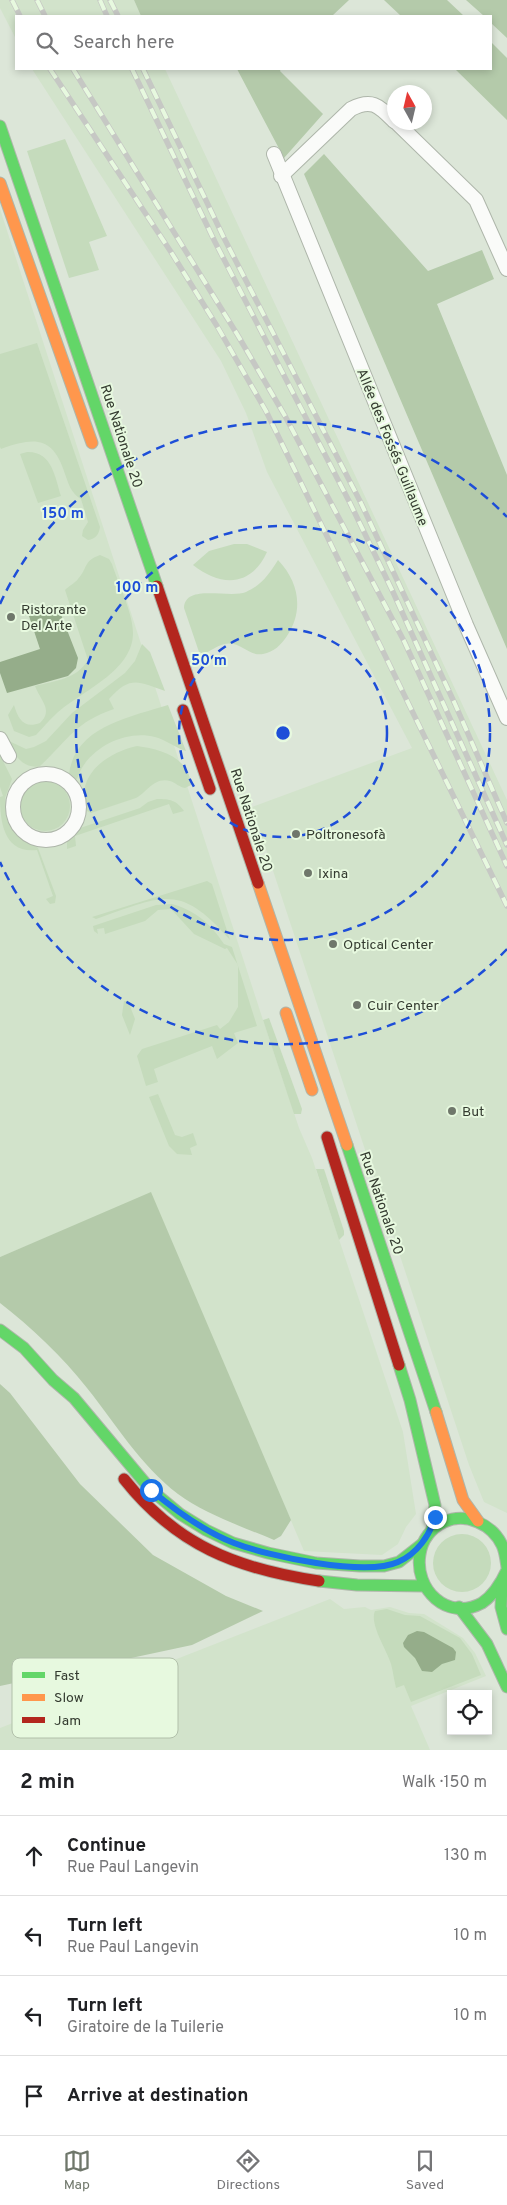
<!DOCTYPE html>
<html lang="en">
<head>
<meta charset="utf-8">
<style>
  :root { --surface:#fff; --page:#f6f6f6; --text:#202124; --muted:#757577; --line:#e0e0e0; --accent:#6f776b }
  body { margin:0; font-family:Overpass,sans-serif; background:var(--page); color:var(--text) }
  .controls { position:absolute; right:15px; bottom:15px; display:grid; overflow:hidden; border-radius:0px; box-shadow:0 2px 8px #0003 }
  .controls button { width:45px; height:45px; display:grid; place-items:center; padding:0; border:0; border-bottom:1px solid var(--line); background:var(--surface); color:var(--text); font:25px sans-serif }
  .compass { position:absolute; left:387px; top:85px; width:45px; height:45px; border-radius:50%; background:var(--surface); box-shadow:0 2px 8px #0003; rotate:352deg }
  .stop { position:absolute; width:15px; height:15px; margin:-11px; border:4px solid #1a73e8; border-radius:50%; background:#fff }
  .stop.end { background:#1a73e8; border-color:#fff; box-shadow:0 1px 5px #0008 }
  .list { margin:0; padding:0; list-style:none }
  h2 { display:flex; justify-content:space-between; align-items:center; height:65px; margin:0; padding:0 20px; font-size:21px }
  h2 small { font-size:16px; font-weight:400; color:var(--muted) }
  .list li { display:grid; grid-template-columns:32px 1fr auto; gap:15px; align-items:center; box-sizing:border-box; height:80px; padding:0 20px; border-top:1px solid var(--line) }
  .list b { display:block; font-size:19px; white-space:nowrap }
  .list p { margin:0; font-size:16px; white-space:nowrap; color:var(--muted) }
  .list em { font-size:16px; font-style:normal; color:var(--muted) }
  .icon { flex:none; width:28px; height:28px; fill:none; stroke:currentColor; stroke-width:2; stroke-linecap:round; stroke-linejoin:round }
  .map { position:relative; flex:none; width:507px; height:1750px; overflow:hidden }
  .search { position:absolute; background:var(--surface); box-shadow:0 2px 8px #0003; left:15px; right:15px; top:15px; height:55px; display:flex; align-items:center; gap:12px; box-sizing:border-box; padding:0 18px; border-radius:0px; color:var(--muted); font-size:19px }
  .sheet { height:385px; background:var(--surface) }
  nav { display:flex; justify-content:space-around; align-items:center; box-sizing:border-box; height:70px; border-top:1px solid var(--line); background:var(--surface); font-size:14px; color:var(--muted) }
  nav a { display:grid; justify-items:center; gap:2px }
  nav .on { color:var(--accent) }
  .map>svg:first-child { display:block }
  .built { fill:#d2e3cb }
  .green { fill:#c5dbbc }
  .forest { fill:#b4caaa }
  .water { fill:#95ad8a }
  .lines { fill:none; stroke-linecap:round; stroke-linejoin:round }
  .street-casing { stroke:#aeb6aa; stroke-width:16 }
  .fast-casing { stroke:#aeb6aa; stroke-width:13 }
  .slow-casing { stroke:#aeb6aa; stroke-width:13 }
  .jam-casing { stroke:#aeb6aa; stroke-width:13 }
  .street { stroke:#fafbf9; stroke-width:14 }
  .fast { stroke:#63d668; stroke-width:11 }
  .slow { stroke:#ff974d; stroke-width:11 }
  .jam { stroke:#b3261e; stroke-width:11 }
  .rail-casing { stroke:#c6c8c4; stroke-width:5.5 }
  .rail { stroke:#e7f9df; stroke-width:4; stroke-dasharray:11; stroke-linecap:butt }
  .route { stroke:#1a73e8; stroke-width:6 }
  .ring { fill:none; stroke:#1d4ed8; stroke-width:2.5; stroke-dasharray:9 6 }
  .poi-dot { fill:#6f776b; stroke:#e7f9df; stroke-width:2 }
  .labels { text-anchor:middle; stroke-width:4; stroke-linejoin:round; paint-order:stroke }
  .street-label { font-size:14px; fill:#343b30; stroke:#e7f9df }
  .poi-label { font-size:14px; fill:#343b30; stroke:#e7f9df; text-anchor:start }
  .key { fill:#e7f9df; stroke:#b1c0aa; stroke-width:1 }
  .key-label { font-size:14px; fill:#343b30 }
  .centre { fill:#1d4ed8; stroke:#e7f9df; stroke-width:2.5 }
  .ring-label { font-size:15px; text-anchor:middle; font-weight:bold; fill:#1d4ed8; stroke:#e7f9df; stroke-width:4; stroke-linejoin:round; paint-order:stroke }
</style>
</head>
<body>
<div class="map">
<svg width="507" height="1750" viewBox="0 0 507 1750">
  <rect width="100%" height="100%" fill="#dce6d8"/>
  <!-- built -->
  <g class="built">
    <path d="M0 0H134L141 16H16V39L0 8Z"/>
    <path d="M32 69H165L507 800V1513L484 1502 469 1465 252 807 412 748 267 472 246 413 221 361Z"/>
    <path d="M0 209 263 1020 299 1128 312 1158 403 1432 416 1514 406 1527 398 1544 382 1555 304 1551 151 1193 0 1257Z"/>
    <path d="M330 1599 344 1609 365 1607 371 1610 390 1607 409 1613 424 1614 463 1638 475 1653 486 1676 411 1706 430 1750H0V1728Z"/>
  </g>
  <!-- green -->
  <g class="green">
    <path d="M65 139 107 236 89 242 99 270 69 278 27 151Z"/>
    <path d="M37 343 100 527C99 534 96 539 88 540L82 536 83 530 88 522 81 499C71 493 69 485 65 474 53 436 35 437 1 449L0 447V354Z"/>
    <path d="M27 452C52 451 55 477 61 496L38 503 20 454Z"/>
    <path d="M234 544H247L267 552C251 587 221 587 193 565L209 551Z"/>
    <path d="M100 555 109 559 112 564C118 583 133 613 133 633 133 671 82 691 57 713 49 720 43 728 36 735L29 737 14 731 8 715 14 705C18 719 24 729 40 723 54 710 40 700 35 686 55 681 77 679 88 660L65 590C69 586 75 583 78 579 88 568 83 561 100 555Z"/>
    <path d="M278 560C299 582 304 610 287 636 281 645 274 652 263 654 249 657 240 640 224 644 217 646 210 651 204 654L199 652 184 608C185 583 229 599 246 592 262 585 269 574 278 560Z"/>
    <path d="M142 644 150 652 165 691C138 682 131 675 109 699L114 709C75 722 68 740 40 766 26 770 11 755 11 742L26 749 34 747 46 741 72 713 125 673 135 661Z"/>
    <path d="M168 705 186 751C176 748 166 740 155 737 125 729 86 749 77 779L75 780 69 774C75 726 131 717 168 705Z"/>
    <path d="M137 746C160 749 189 757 191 785L185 788C179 787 176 783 170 781 153 777 147 793 136 798L91 813 87 811C74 776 106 753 137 746Z"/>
    <path d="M0 755 12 779 5 798 7 819 16 834 38 848 56 896 55 903 50 904 46 899 53 896 37 850C4 854 0 822 0 797L3 796 0 787Z"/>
    <circle cx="45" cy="806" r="25"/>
    <path d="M157 799C170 799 176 800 184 811L173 814 169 804 75 836 76 846 67 849V840L80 828 140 808 148 802Z"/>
    <path d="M207 881 212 884 230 940C179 881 161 897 96 919L92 917Z"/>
    <path d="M172 904C196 911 210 923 224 944L232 947 257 1026 234 1033 238 1043 217 1059 212 1046 154 1069 158 1082 146 1086 137 1056 142 1049 217 1025 220 1029 229 1022 238 1007V965L227 948 225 949 194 934 171 909 158 910 145 921 105 934 104 928 97 929 98 934 94 931 93 926 156 905Z"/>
    <path d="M124 1001H128L135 1019 130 1035 122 1015Z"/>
    <path d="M269 1018 302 1109 301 1114H294L263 1020Z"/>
    <path d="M158 1094 175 1135 182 1137 193 1133 197 1145 190 1148 192 1155 177 1154 169 1146 149 1097Z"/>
    <path d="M316 1169H324L344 1231V1235L339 1240Z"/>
    <circle cx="462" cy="1563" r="29"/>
    <path d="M387 1609 405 1615 420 1616 460 1638 472 1654 481 1675 411 1702 404 1685 396 1688C394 1680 393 1671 391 1664 387 1650 369 1624 375 1611Z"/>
  </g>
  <!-- forest -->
  <g class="forest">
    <path d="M134 0H349L332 16H141Z"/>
    <path d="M384 0H447L464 16H401Z"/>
    <path d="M466 0H507V38L491 23V16H484Z"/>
    <path d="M491 42 507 58V120L455 69H491Z"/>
    <path d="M237 69H281L280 71 323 114 284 158Z"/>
    <path d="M324 154 428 271 482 250 494 279 437 304 507 475V649L304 174Z"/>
    <path d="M151 1192 291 1520 281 1536 274 1540C243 1527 205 1514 178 1494 140 1465 116 1424 87 1388 62 1356 32 1328 0 1303V1257Z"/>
    <path d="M0 1384 10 1393 80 1484 153 1555 226 1596 263 1611 192 1645 0 1686Z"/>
  </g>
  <!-- water -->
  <g class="water">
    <path d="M49 605 58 607 78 658 76 668 68 676 7 693 0 673V662L40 649 27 610Z"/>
    <path d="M417 1631 424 1632 453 1648 456 1652 455 1660 442 1664 432 1672 422 1671 415 1658 404 1647 403 1643 408 1635Z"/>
  </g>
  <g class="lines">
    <!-- street casing -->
    <g class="street-casing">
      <g id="street">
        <path d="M396 122 476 200 507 269"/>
        <path d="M274 154 466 625 507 718"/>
        <path d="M281 176 351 109C372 98 379 106 394 121"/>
        <path d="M0 739 9 756"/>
        <circle cx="46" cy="807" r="33"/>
      </g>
    </g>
    <!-- fast casing -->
    <g class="fast-casing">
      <g id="fast">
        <path d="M0 126 157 586"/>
        <path d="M347 1145 436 1412"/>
        <path d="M0 1330 24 1348 53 1380 74 1398 151 1490 180 1514 206 1530 233 1543 268 1553 316 1563 360 1566H384L399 1562 422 1544"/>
        <path d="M399 1365 410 1400 435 1505 432 1530"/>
        <path d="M507 1567C506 1560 505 1551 502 1545 492 1524 466 1512 444 1522 431 1528 422 1540 420 1554 414 1589 447 1622 482 1603 494 1595 501 1583 507 1570"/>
        <path d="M319 1581 357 1585 424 1586"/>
        <path d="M502 1584 501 1607 507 1629"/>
        <path d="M459 1607 487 1644 507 1687"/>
      </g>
    </g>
    <!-- slow casing -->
    <g class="slow-casing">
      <g id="slow">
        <path d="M0 183 92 443"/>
        <path d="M258 883 347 1145"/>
        <path d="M286 1013 312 1090"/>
        <path d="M436 1412 463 1500 478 1521"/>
      </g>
    </g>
    <!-- jam casing -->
    <g class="jam-casing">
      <g id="jam">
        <path d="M157 586 258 883"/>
        <path d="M183 710 210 789"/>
        <path d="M327 1137 399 1365"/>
        <path d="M124 1479C176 1545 237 1569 319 1581"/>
      </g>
    </g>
    <!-- street -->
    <use href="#street" class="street"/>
    <!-- fast -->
    <use href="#fast" class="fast"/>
    <!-- slow -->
    <use href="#slow" class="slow"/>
    <!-- jam -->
    <use href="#jam" class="jam"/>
    <!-- rail casing -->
    <g class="rail-casing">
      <g id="rail">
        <path d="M12 0 20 16"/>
        <path d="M37 0 45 16"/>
        <path d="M100 0 107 16"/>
        <path d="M110 0 118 16"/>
        <path d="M50 69 171 252 217 326 266 411 507 906"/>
        <path d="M73 69 237 334 285 416 404 641 507 866"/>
        <path d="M132 69 215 242 350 503 393 592 507 845"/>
        <path d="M143 69 224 238 361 503 455 704 507 823"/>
      </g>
    </g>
    <!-- rail -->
    <use href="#rail" class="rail"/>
  </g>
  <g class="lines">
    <!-- route -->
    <path class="route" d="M151 1490C176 1511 203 1531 234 1543 268 1556 365 1577 398 1562 417 1554 430 1535 435 1517"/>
  </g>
  <!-- distance rings -->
  <g class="ring">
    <circle cx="283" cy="733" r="104"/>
    <circle cx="283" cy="733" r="207"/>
    <path d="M507 949A311 311 0 0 1 0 862M0 604A311 311 0 0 1 507 517"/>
  </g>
  <!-- markers -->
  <g class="poi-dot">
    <circle cx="11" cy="617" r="5"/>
    <circle cx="296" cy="834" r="5"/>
    <circle cx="308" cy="873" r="5"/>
    <circle cx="333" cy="944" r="5"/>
    <circle cx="357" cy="1005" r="5"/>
    <circle cx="452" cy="1111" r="5"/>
  </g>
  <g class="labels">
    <!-- street labels -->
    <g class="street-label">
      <text transform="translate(122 436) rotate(72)" y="5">Rue Nationale 20</text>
      <text transform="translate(393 447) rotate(68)" y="5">Allée des Fossés Guillaume</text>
      <text transform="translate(252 820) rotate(72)" y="5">Rue Nationale 20</text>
      <text transform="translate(382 1203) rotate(71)" y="5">Rue Nationale 20</text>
    </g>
    <!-- poi labels -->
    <g class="poi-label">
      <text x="21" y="614">Ristorante<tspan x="21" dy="16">Del Arte</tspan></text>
      <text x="306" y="839">Poltronesofà</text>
      <text x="318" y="878">Ixina</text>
      <text x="343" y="949">Optical Center</text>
      <text x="367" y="1010">Cuir Center</text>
      <text x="462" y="1116">But</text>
    </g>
  </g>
  <!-- legend -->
  <rect x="12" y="1658" width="166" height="80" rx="8" class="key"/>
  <rect x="22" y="1672" width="23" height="6" fill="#63d668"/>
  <rect x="22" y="1694" width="23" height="7" fill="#ff974d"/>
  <rect x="22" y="1717" width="23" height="6" fill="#b3261e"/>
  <g class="key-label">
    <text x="54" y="1680">Fast</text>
    <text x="54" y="1702">Slow</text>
    <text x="54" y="1725">Jam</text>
  </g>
  <circle cx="283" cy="733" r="8" class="centre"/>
  <g class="ring-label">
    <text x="63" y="518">150 m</text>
    <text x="137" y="592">100 m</text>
    <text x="209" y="665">50 m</text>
  </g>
</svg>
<div class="controls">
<button><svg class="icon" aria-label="locate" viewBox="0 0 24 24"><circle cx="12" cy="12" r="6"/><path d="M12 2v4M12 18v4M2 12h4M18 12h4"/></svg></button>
</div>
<svg class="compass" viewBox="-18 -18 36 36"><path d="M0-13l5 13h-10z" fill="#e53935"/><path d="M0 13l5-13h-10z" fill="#757577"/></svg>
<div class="stop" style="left:151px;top:1490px"></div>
<div class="stop end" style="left:435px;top:1517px"></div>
<div class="search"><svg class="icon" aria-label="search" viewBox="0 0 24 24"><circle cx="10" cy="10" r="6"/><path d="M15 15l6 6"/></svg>Search here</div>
</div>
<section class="sheet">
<h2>2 min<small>Walk · 150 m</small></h2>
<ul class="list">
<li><svg class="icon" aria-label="ahead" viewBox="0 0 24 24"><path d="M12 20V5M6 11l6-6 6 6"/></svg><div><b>Continue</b><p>Rue Paul Langevin</p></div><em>130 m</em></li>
<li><svg class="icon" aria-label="left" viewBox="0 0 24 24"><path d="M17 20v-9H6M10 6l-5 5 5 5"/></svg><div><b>Turn left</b><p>Rue Paul Langevin</p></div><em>10 m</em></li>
<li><svg class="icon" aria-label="left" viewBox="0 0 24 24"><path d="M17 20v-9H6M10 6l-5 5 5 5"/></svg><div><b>Turn left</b><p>Giratoire de la Tuilerie</p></div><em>10 m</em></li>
<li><svg class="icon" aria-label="arrive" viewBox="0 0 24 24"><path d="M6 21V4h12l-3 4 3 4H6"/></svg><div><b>Arrive at destination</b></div></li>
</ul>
</section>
<nav>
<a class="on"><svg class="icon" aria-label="map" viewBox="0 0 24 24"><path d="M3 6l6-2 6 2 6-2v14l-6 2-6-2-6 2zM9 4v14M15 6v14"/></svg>Map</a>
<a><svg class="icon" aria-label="directions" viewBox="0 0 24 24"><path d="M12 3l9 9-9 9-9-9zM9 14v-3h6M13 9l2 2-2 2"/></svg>Directions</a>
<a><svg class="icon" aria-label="saved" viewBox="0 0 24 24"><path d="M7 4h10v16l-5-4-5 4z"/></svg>Saved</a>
</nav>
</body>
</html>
